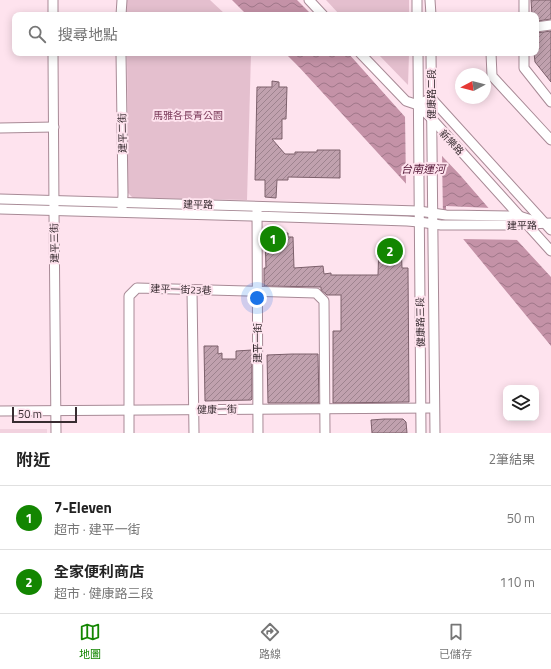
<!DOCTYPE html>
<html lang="zh-TW">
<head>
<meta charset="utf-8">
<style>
  :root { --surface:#fff; --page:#f6f6f6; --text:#222; --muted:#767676; --line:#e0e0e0; --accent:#138601 }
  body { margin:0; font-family:"Titillium Web","Noto Sans TC",sans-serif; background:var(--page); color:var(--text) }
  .controls { position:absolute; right:12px; bottom:12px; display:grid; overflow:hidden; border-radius:8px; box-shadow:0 2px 10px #0003 }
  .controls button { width:36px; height:36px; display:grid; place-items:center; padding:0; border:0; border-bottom:1px solid var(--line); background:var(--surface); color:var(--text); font:20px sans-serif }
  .compass { position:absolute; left:455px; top:68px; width:36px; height:36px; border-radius:50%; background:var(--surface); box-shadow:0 2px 10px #0003; rotate:263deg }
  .scale { position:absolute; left:12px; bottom:10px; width:65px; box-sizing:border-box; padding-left:4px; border:2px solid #382c31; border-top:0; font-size:11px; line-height:14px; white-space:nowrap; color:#382c31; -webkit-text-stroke:3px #fee3ee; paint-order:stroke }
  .you { position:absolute; left:257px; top:298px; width:14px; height:14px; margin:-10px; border:3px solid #fff; border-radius:50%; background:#1a73e8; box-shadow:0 0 0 6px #1a73e833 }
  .badge { display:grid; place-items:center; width:26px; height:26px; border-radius:50%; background:var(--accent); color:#fff; font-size:13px; font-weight:700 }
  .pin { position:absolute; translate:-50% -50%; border:2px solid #fff; box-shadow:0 1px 4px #0006 }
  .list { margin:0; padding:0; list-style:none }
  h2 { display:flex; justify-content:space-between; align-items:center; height:52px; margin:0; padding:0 16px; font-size:17px }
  h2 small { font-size:13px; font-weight:400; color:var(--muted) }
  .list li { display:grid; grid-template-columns:26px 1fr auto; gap:12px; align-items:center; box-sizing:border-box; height:64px; padding:0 16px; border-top:1px solid var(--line) }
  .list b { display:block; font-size:15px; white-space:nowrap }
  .list p { margin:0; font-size:13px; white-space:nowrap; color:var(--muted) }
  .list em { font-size:13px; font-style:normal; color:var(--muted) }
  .icon { flex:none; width:22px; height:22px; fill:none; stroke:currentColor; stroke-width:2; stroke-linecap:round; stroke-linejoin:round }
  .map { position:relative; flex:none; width:551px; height:433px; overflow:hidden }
  .search { position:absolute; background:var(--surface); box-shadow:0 2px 10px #0003; left:12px; right:12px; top:12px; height:44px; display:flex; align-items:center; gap:10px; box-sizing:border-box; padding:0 14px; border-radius:8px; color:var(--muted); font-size:15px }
  .sheet { height:180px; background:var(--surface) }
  nav { display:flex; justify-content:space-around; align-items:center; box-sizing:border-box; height:56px; border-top:1px solid var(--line); background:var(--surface); font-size:11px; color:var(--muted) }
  nav a { display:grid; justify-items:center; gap:2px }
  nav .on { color:var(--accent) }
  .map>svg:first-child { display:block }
  .built { fill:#f2d2df }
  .green { fill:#e4bfce }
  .water { fill:url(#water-waves) }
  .pier { fill:#fee3ee }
  .building { fill:url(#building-hatch); stroke:#7c606b }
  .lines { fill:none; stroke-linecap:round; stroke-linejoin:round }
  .minor-casing { stroke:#a88a96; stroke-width:11 }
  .minor { stroke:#fff; stroke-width:9 }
  .labels { text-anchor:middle; stroke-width:4; stroke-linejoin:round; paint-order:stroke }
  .street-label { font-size:10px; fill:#382c31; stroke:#fee3ee }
  .park-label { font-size:10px; fill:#7c3c5b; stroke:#fee3ee }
  .water-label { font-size:11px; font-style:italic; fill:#531736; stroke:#fee3ee }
</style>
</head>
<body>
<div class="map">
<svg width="551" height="433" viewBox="0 0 551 433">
  <defs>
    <pattern id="water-waves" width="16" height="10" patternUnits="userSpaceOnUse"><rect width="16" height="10" fill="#c492a7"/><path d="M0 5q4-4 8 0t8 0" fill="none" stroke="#a07789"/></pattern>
    <pattern id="building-hatch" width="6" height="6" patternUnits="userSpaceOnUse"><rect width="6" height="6" fill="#c0a1ae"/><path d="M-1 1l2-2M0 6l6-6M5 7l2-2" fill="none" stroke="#9d838e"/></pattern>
  </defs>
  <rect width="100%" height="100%" fill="#fee3ee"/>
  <!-- built -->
  <rect class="built" x="0" y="429" width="47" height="4"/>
  <!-- green -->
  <g class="green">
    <path d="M126 0H210L226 15H126Z"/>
    <path d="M326 0H409V15H340Z"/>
    <path d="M127 53H251L247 200 133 198 128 193Z"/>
    <path d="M377 53H409L408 85Z"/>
  </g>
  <!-- water -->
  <g class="water">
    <path d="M232 0H297L312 15H247Z"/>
    <path d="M285 53H348L406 118 460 175 505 227 551 277V346L441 212 410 188 299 67Z"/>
  </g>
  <!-- pier -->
  <g class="pier">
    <path d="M405 114 442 154 443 218 440 214 406 187Z"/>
    <path d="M446 206 491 208 519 240 460 239 446 221Z"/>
  </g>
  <!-- building -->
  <g class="building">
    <path d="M531 0H551V19L538 21 536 19V15H532Z"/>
    <path d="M551 31V82L535 62 534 53H536V33Z"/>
    <path d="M272 81 279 82V87H287L286 119H282V139H272L285 154H295V152H317V150H340V178L288 177V180H277L276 198 265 197V180H255L257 87H272Z"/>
    <path d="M265 233H288V237H293L294 268 323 266 324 274 331 273V275H378L379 244 401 243 402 268H408L409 402 333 403V331H341V295H327L321 290V287L264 286V268H266Z"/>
    <path d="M204 346H218V354L222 353V359H236V351L252 350V399L251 400 205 401Z"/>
    <path d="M292 354H318L319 403H268L267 355Z"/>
    <path d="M384 419H403L406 422 407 433H372L371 420Z"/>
  </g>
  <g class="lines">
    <!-- minor casing -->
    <g class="minor-casing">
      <g id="minor">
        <path d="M53 0V15"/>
        <path d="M309 0 323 15"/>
        <path d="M417 0V15"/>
        <path d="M430 0 431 15"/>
        <path d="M524 0V15"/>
        <path d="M121 15 122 0"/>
        <path d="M536 27 551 25"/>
        <path d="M53 53 54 211 56 433"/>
        <path d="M121 53 123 195 122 208"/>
        <path d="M360 53 406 101 418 105 432 119 551 251"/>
        <path d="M418 53 421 433"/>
        <path d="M431 53 435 433"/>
        <path d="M491 53 492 76 551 140"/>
        <path d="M524 53V68L551 102"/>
        <path d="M418 105 431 98 551 230"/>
        <path d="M0 128 54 127"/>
        <path d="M0 199 419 211 446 215 519 216 538 222"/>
        <path d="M0 209 251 216 407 221 419 222 441 225H509L551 223"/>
        <path d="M257 210 258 433"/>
        <path d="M192 290 194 433"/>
        <path d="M0 411 434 408"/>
        <path d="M129 433V296L137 288 316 293 324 301 325 433"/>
      </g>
    </g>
    <!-- minor -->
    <use href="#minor" class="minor"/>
  </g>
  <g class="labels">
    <!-- street labels -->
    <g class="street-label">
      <text transform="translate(431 94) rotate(-90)" y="4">健康路二段</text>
      <text transform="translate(122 133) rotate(-91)" y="4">建平二街</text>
      <text transform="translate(452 142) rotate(47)" y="4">新樂路</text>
      <text transform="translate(198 204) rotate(1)" y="4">建平路</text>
      <text transform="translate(522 225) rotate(-1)" y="4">建平路</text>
      <text transform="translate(54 243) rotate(-91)" y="4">建平三街</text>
      <text transform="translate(181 289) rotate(2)" y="4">建平一街23巷</text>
      <text transform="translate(420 322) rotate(-91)" y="4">健康路三段</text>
      <text transform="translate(257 343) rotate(-90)" y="4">建平一街</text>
      <text transform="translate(217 409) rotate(-1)" y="4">健康一街</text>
    </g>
    <!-- park labels -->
    <g class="park-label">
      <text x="188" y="119">馬雅各長青公園</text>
    </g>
    <!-- water labels -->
    <g class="water-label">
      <text x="423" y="173">台南運河</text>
    </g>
  </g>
</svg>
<div class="controls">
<button><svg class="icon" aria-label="layers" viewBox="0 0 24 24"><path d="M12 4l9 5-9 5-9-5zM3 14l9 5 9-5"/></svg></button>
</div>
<svg class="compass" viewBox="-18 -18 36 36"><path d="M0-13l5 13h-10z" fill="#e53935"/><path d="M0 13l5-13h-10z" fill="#767676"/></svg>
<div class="scale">50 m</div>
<div class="you"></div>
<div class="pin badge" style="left:273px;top:239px">1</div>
<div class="pin badge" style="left:390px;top:251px">2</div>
<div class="search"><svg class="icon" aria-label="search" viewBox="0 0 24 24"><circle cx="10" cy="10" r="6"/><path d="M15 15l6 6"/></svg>搜尋地點</div>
</div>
<section class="sheet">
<h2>附近<small>2筆結果</small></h2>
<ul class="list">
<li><span class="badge">1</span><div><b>7-Eleven</b><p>超市 · 建平一街</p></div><em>50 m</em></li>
<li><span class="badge">2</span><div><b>全家便利商店</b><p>超市 · 健康路三段</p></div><em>110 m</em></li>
</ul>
</section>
<nav>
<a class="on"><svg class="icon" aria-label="map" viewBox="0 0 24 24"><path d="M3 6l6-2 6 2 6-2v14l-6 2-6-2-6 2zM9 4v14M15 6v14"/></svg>地圖</a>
<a><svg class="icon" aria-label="directions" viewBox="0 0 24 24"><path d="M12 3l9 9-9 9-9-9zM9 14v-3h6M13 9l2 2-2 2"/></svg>路線</a>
<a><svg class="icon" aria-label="saved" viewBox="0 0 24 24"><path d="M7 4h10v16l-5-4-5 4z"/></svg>已儲存</a>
</nav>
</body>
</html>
